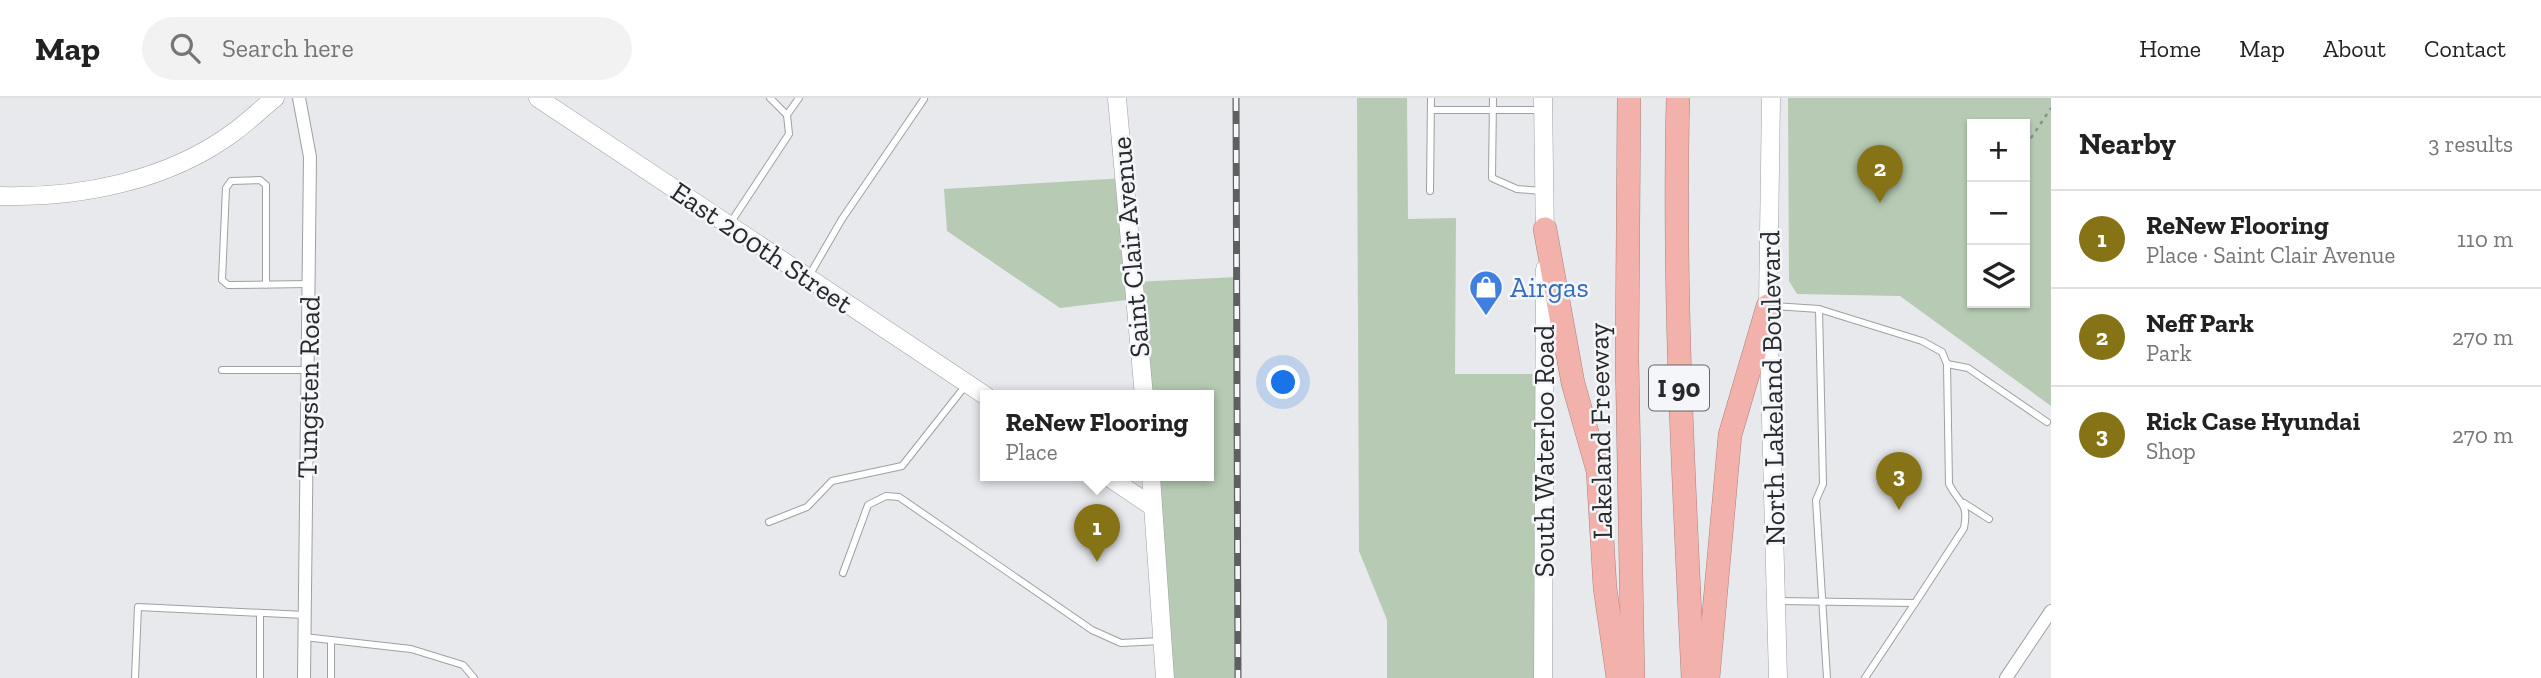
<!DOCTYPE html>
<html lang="en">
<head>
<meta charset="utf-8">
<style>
  :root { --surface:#fff; --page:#f2f2f2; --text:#222; --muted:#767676; --line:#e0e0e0; --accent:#857315 }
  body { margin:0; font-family:"Zilla Slab",serif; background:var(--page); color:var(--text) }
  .controls { position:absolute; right:21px; top:21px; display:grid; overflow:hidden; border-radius:0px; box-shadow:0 2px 5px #0004 }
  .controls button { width:63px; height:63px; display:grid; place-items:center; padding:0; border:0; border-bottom:2px solid var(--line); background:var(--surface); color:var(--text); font:35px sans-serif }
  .you { position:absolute; left:1284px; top:285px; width:24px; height:24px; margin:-18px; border:5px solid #fff; border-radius:50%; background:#1a73e8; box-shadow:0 0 0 10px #1a73e833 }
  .badge { display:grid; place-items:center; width:46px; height:46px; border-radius:50%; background:var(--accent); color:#fff; font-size:23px; font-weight:700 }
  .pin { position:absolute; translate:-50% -58px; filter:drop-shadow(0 2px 4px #0008) }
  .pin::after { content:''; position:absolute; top:37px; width:24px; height:21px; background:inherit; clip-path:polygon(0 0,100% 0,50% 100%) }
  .popup { position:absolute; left:980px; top:292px; width:234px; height:91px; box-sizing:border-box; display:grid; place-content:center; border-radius:0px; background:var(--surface); filter:drop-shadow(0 2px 5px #0005); font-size:23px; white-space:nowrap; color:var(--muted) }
  .popup b { font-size:26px; color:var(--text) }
  .popup::after { content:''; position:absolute; left:50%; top:100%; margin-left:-14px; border:14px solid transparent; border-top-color:var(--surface) }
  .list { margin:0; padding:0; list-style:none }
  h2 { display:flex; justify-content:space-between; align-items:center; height:91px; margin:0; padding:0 28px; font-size:30px }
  h2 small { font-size:23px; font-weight:400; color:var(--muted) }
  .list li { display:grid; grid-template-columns:46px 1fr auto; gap:21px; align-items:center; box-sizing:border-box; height:98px; padding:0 28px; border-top:2px solid var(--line) }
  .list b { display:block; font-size:26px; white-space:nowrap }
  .list p { margin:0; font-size:23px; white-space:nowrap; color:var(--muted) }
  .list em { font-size:23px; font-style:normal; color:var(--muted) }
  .icon { flex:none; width:38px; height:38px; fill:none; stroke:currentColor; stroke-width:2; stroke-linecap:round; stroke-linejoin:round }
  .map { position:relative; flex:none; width:2051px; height:580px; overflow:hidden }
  header { display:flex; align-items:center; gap:42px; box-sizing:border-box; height:98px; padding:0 35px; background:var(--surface); border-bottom:2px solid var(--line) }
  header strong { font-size:33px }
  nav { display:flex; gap:38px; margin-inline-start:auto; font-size:24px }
  .search { width:490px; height:63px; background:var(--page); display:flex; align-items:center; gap:18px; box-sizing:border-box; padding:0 24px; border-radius:38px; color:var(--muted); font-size:26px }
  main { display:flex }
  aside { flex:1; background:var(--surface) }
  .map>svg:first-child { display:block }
  .green { fill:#b7cbb4; fill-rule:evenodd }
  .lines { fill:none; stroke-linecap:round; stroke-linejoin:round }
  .lane-casing { stroke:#9ea0a3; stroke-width:8 }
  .street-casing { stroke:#9ea0a3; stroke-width:14 }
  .secondary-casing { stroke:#9ea0a3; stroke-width:19 }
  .highway-casing { stroke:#ab817e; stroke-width:24 }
  .path { stroke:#8d8e91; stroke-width:2.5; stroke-dasharray:3.5 5; stroke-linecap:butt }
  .lane { stroke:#fff; stroke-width:6 }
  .street { stroke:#fff; stroke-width:12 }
  .secondary { stroke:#fff; stroke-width:18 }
  .highway { stroke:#f2b1ab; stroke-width:23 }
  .rail-casing { stroke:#5e5f61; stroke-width:7 }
  .rail { stroke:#f4f6fa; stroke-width:4.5; stroke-dasharray:13; stroke-linecap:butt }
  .labels { text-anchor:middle; stroke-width:5; stroke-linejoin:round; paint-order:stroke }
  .shield { fill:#f4f6fa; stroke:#656668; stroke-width:2 }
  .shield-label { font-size:26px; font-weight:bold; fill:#28292a }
  .street-label { font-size:28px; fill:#28292a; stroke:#f4f6fa }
  .shop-label { font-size:28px; fill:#366cbe; stroke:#f4f6fa; text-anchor:start }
</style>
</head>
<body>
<header>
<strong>Map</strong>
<div class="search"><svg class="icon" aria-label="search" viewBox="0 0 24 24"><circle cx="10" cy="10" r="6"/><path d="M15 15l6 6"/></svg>Search here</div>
<nav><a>Home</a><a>Map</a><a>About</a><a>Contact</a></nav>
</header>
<main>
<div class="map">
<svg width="2051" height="580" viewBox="0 0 2051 580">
  <rect width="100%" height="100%" fill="#e7e9ec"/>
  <!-- green -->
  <g class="green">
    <path d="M1357 0H1407L1408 121 1456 120 1455 276H1544L1543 580H1387V522L1359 453Z"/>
    <path d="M1788 0H2051V308L1900 198 1797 196 1789 183ZM1972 26H2025V205H1972Z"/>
    <path d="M1125 80 1134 184 1237 179 1238 580H1165L1151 378H1209V298H1143L1135 201 1060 210 947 133 944 91Z"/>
  </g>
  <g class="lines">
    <!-- lane casing -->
    <g class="lane-casing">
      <g id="lane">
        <path d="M1493 0 1492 80 1517 91 1541 93"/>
        <path d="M1431 12H1541"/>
        <path d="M787 17 799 0"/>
        <path d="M1430 93 1431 0"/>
        <path d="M731 124 789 36 787 17 770 0"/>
        <path d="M809 178 842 121 924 1"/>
        <path d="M266 187V87L260 82 231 83 226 90 222 182 228 187 309 186"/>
        <path d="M1773 208 1819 211 1922 243 1942 254 1947 266 1949 386C1959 406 1969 404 1964 430L1915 505 1776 503"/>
        <path d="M1819 211 1823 386 1816 402 1827 580"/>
        <path d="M1947 266 1968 270 2047 324"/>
        <path d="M222 272H308"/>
        <path d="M1964 405 1989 421"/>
        <path d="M769 424 807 409 832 383 902 368 966 287"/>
        <path d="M843 475 868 407 886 398 899 399 1092 532 1121 545 1161 543"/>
        <path d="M304 539 411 551 463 567 474 580"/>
        <path d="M135 580 138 509 305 517"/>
        <path d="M260 580V515"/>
        <path d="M331 580V542"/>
        <path d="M1865 580 1915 505"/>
      </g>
    </g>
    <!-- street casing -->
    <g class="street-casing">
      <g id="street">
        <path d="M299 0 310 59 304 580"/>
        <path d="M2006 580 2051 513"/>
      </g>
    </g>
    <!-- secondary casing -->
    <g class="secondary-casing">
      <g id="secondary">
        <path d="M538 0 986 298"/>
        <path d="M1117 0 1144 298"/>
        <path d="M1543 0 1545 143"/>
        <path d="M1771 0 1768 208 1778 580"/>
        <path d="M0 98C80 100 168 83 234 34 248 24 261 11 275 0"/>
        <path d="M1107 378 1153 409"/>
        <path d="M1151 378 1165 580"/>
        <path d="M1543 580 1545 171"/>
      </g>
    </g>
    <!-- highway casing -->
    <g class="highway-casing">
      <g id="highway">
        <path d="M1629 0 1627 260 1633 580"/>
        <path d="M1678 0C1673 194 1684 387 1693 580"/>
        <path d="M1545 131 1573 285 1598 373 1605 490 1618 580"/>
        <path d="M1708 580 1730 337 1768 208"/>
      </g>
    </g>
    <!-- path -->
    <path class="path" d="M2025 40 2029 43 2051 10"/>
    <!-- lane -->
    <use href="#lane" class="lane"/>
    <!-- street -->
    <use href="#street" class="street"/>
    <!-- secondary -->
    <use href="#secondary" class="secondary"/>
    <!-- highway -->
    <use href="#highway" class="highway"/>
    <!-- rail casing -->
    <g class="rail-casing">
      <path id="rail" d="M1236 0 1238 580"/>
    </g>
    <!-- rail -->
    <use href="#rail" class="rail"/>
  </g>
  <!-- icons -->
  <defs>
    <g id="shop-pin" transform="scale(1.75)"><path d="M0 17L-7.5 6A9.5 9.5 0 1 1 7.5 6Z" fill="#3f7fe0" stroke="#f4f6fa"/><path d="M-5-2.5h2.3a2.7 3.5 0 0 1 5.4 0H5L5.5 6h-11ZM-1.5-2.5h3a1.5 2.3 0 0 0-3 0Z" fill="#fff"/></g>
  </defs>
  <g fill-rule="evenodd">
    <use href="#shop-pin" x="1486" y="189"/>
  </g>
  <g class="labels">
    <!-- shield labels -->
    <rect class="shield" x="1649" y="267.5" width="60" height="45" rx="5"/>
    <g class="shield-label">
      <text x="1679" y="299">I 90</text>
    </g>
    <!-- street labels -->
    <g class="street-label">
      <text transform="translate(762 149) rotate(34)" y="10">East 200th Street</text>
      <text transform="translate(1130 149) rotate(-95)" y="10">Saint Clair Avenue</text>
      <text transform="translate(308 289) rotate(-89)" y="10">Tungsten Road</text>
      <text transform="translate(1772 290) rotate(-91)" y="10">North Lakeland Boulevard</text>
      <text transform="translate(1600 333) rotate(-91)" y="10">Lakeland Freeway</text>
      <text transform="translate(1544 353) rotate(-90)" y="10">South Waterloo Road</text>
    </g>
    <!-- shop labels -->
    <g class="shop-label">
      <text x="1510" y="199">Airgas</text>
    </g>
  </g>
</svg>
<div class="controls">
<button>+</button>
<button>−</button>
<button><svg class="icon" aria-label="layers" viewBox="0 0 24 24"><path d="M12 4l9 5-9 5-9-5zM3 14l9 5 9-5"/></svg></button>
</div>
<div class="you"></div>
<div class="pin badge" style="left:1097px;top:464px">1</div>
<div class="popup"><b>ReNew Flooring</b>Place</div>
<div class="pin badge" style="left:1880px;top:105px">2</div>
<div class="pin badge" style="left:1899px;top:412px">3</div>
</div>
<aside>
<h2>Nearby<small>3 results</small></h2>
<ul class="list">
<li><span class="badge">1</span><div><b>ReNew Flooring</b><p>Place · Saint Clair Avenue</p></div><em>110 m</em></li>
<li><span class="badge">2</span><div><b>Neff Park</b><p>Park</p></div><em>270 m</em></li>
<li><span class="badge">3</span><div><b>Rick Case Hyundai</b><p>Shop</p></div><em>270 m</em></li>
</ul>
</aside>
</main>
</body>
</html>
